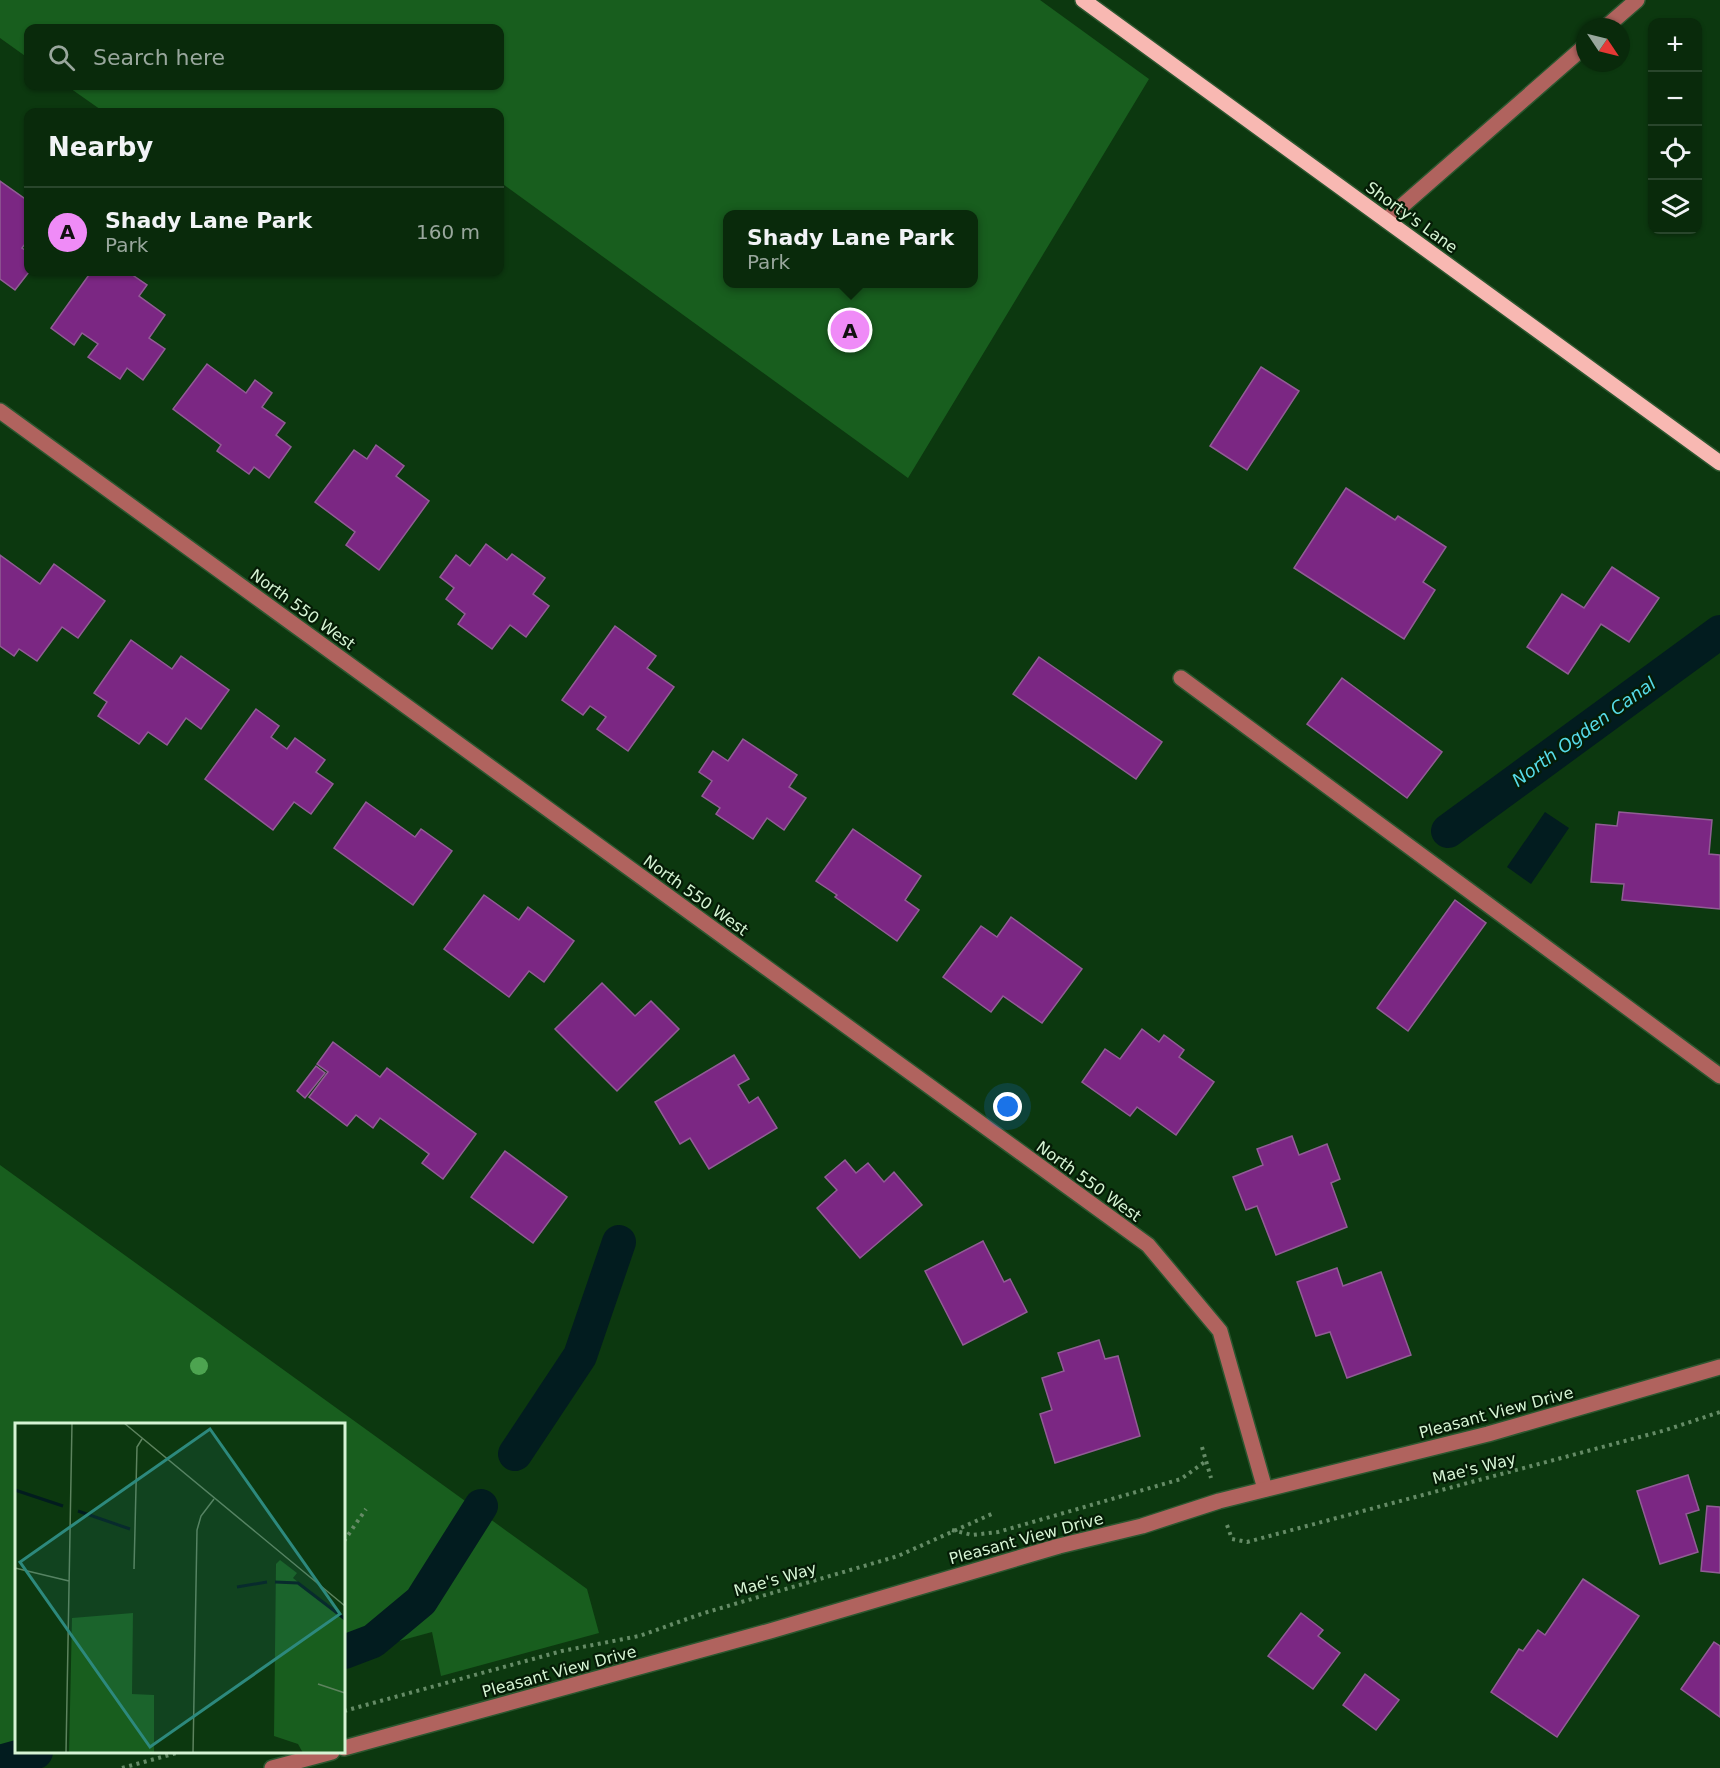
<!DOCTYPE html>
<html lang="en">
<head>
<meta charset="utf-8">
<style>
  :root { --surface:#092a0b; --page:#123214; --text:#f1f3f6; --muted:#99a79d; --line:#29462c; --accent:#ef8bf7 }
  body { margin:0; font-family:"DejaVu Sans",sans-serif; background:var(--page); color:var(--text) }
  .controls { position:absolute; right:18px; top:18px; display:grid; overflow:hidden; border-radius:12px; box-shadow:0 2px 4px #0004 }
  .controls button { width:54px; height:54px; display:grid; place-items:center; padding:0; border:0; border-bottom:2px solid var(--line); background:var(--surface); color:var(--text); font:30px sans-serif }
  .compass { position:absolute; left:1576px; top:18px; width:54px; height:54px; border-radius:50%; background:var(--surface); box-shadow:0 2px 4px #0004; rotate:125deg }
  .you { position:absolute; left:1008px; top:1107px; width:21px; height:21px; margin:-15px; border:4px solid #fff; border-radius:50%; background:#1a73e8; box-shadow:0 0 0 9px #1a73e833 }
  .badge { display:grid; place-items:center; width:39px; height:39px; border-radius:50%; background:var(--accent); color:#111; font-size:20px; font-weight:700 }
  .pin { position:absolute; translate:-50% -50%; border:3px solid #fff; box-shadow:0 2px 6px #0006 }
  .popup { position:absolute; left:723px; top:210px; width:255px; height:78px; box-sizing:border-box; display:grid; place-content:center; border-radius:12px; background:var(--surface); filter:drop-shadow(0 2px 4px #0005); font-size:20px; white-space:nowrap; color:var(--muted) }
  .popup b { font-size:22px; color:var(--text) }
  .popup::after { content:''; position:absolute; left:50%; top:100%; margin-left:-12px; border:12px solid transparent; border-top-color:var(--surface) }
  .list { margin:0; padding:0; list-style:none }
  h2 { display:flex; justify-content:space-between; align-items:center; height:78px; margin:0; padding:0 24px; font-size:26px }
  h2 small { font-size:20px; font-weight:400; color:var(--muted) }
  .list li { display:grid; grid-template-columns:39px 1fr auto; gap:18px; align-items:center; box-sizing:border-box; height:90px; padding:0 24px; border-top:2px solid var(--line) }
  .list b { display:block; font-size:22px; white-space:nowrap }
  .list p { margin:0; font-size:20px; white-space:nowrap; color:var(--muted) }
  .list em { font-size:20px; font-style:normal; color:var(--muted) }
  .icon { flex:none; width:33px; height:33px; fill:none; stroke:currentColor; stroke-width:2; stroke-linecap:round; stroke-linejoin:round }
  .map { position:relative; flex:none; width:1720px; height:1768px; overflow:hidden }
  .search { position:absolute; background:var(--surface); box-shadow:0 2px 4px #0004; left:24px; top:24px; width:480px; height:66px; display:flex; align-items:center; gap:15px; box-sizing:border-box; padding:0 21px; border-radius:12px; color:var(--muted); font-size:22px }
  .panel { position:absolute; background:var(--surface); box-shadow:0 2px 4px #0004; left:24px; top:108px; width:480px; height:168px; border-radius:12px }
  .map>svg:first-child { display:block }
  .green { fill:#185e1e; fill-rule:evenodd }
  .water { fill:#021c1f }
  .lines { fill:none; stroke-linecap:round; stroke-linejoin:round }
  .canal { stroke:#021c1f; stroke-width:34 }
  .building { fill:#7b2783; stroke:#915d95; stroke-width:1.5 }
  .minor-casing { stroke:#2c562f; stroke-width:18 }
  .major-casing { stroke:#2c562f; stroke-width:18 }
  .path { stroke:#658b66; stroke-width:4; stroke-dasharray:3 4.5; stroke-linecap:butt }
  .minor { stroke:#b0635e; stroke-width:15 }
  .major { stroke:#f8b8b2; stroke-width:15 }
  .tree { fill:#4da450 }
  .labels { text-anchor:middle; stroke-width:4.5; stroke-linejoin:round; paint-order:stroke }
  .street-label { font-size:16px; fill:#d6f4d4; stroke:#051c06 }
  .water-label { font-size:18px; font-style:italic; fill:#56dbe8; stroke:#051c06 }
  .inset-river { fill:none; stroke:#021c1f; stroke-width:3 }
  .inset-road { fill:none; stroke:#5d835e; stroke-width:1.5 }
  .view { fill:#2d897d; fill-opacity:0.15; stroke:#2d897d; stroke-width:3 }
  .inset-edge { fill:none; stroke:#d6f4d4; stroke-width:3 }
</style>
</head>
<body>
<div class="map">
<svg width="1720" height="1768" viewBox="0 0 1720 1768">
  <rect width="100%" height="100%" fill="#0c380f"/>
  <!-- green -->
  <g class="green">
    <path d="M0 0H1040L1149 79 908 478 500 182V112H104L67 86H500V28H28V58L0 38ZM973 214V284H727V214Z"/>
    <path d="M0 1165 587 1589 599 1633 441 1676 432 1632 344 1656V1424H16V1746L0 1751Z"/>
  </g>
  <!-- water -->
  <path class="water" d="M1545 812 1569 828 1531 884 1507 867Z"/>
  <g class="lines">
    <!-- canal -->
    <g class="canal">
      <path d="M1448 831 1720 632"/>
      <path d="M515 1454 580 1356 619 1242"/>
      <path d="M344 1652 373 1641 421 1601 481 1506"/>
      <path d="M0 1762 36 1752"/>
    </g>
  </g>
  <!-- building -->
  <g class="building">
    <path d="M0 181 28 201V240L22 248 28 252 29 272 15 290 0 279Z"/>
    <path d="M91 272H128L147 285 139 296 165 315 149 338 165 349 143 380 127 368 120 379 88 357 98 344 82 333 74 345 51 328Z"/>
    <path d="M207 364 246 393 255 380 272 393 262 407 285 423 276 435 291 447 269 478 254 467 249 474 217 451 221 445 173 409Z"/>
    <path d="M1261 367 1299 391 1247 470 1210 446Z"/>
    <path d="M376 445 404 466 396 476 429 501 379 570 346 545 355 532 315 502 354 450 367 459Z"/>
    <path d="M1346 488 1395 520 1398 516 1446 547 1423 582 1435 590 1404 639 1294 568Z"/>
    <path d="M486 544 507 560 512 554 545 578 533 594 549 606 526 637 510 625 492 649 458 624 465 614 446 599 454 588 440 577 456 555 470 566Z"/>
    <path d="M0 555 40 584 54 564 105 601 78 638 62 627 37 661 19 649 14 656 0 646Z"/>
    <path d="M1612 567 1659 598 1629 642 1601 624 1568 674 1527 647 1562 594 1584 608Z"/>
    <path d="M615 626 656 656 647 668 674 687 628 751 597 729 606 717 590 706 583 715 562 700Z"/>
    <path d="M131 640 172 669 181 656 229 690 201 729 186 718 167 745 148 732 139 744 98 716 107 702 94 693Z"/>
    <path d="M1039 657 1162 742 1136 779 1013 694Z"/>
    <path d="M1342 678 1442 752 1407 798 1307 724Z"/>
    <path d="M256 709 279 726 271 737 287 749 295 738 325 760 316 772 333 784 311 814 294 802 273 830 205 779Z"/>
    <path d="M743 739 797 775 789 787 806 798 784 830 767 818 753 839 716 814 720 808 702 796 712 781 699 772 713 751 728 761Z"/>
    <path d="M366 802 415 837 421 829 452 851 413 905 334 848Z"/>
    <path d="M1619 812 1712 820 1709 854 1720 855V909L1622 900 1624 884 1591 882 1596 824 1617 826Z"/>
    <path d="M853 829 921 876 905 900 919 910 897 941 835 897 837 895 816 881Z"/>
    <path d="M484 895 519 920 528 907 574 941 544 982 529 971 509 997 444 949Z"/>
    <path d="M1455 900 1486 923 1408 1031 1377 1008Z"/>
    <path d="M1011 917 1082 969 1042 1023 1003 996 991 1012 943 977 981 926 997 937Z"/>
    <path d="M602 983 635 1016 651 1001 679 1029 617 1091 555 1029Z"/>
    <path d="M1142 1029 1159 1042 1164 1035 1184 1050 1179 1057 1214 1082 1176 1135 1137 1107 1130 1116 1082 1082 1105 1049 1120 1059Z"/>
    <path d="M333 1042 380 1077 387 1068 476 1134 443 1179 422 1163 429 1154 380 1118 373 1128 356 1115 347 1126 309 1097 328 1072 317 1064Z"/>
    <path d="M734 1055 749 1079 738 1085 749 1103 758 1097 777 1128 709 1169 690 1138 680 1144 655 1102Z"/>
    <path d="M316 1066 325 1073 305 1098 297 1091Z"/>
    <path d="M1292 1136 1299 1155 1327 1144 1340 1179 1331 1183 1347 1227 1276 1255 1257 1206 1246 1210 1233 1177 1263 1165 1257 1149Z"/>
    <path d="M505 1151 567 1197 533 1243 471 1197Z"/>
    <path d="M845 1160 856 1173 868 1163 884 1182 894 1172 922 1205 860 1258 817 1208 837 1190 825 1177Z"/>
    <path d="M983 1241 1004 1282 1010 1279 1027 1312 963 1345 925 1271Z"/>
    <path d="M1337 1268 1343 1286 1381 1272 1411 1355 1347 1378 1330 1332 1316 1336 1297 1282Z"/>
    <path d="M1099 1340 1105 1359 1118 1356 1140 1436 1055 1463 1040 1414 1052 1410 1042 1378 1064 1371 1058 1353Z"/>
    <path d="M1688 1475 1699 1510 1686 1514 1698 1552 1660 1564 1637 1491Z"/>
    <path d="M1707 1506 1720 1507V1573L1701 1571Z"/>
    <path d="M1583 1579 1639 1616 1557 1737 1491 1692 1519 1649 1523 1651 1538 1630 1545 1635Z"/>
    <path d="M1301 1613 1323 1630 1318 1636 1340 1653 1313 1689 1268 1656Z"/>
    <path d="M1714 1642 1720 1646V1717L1681 1689Z"/>
    <path d="M1365 1674 1399 1700 1376 1730 1343 1705Z"/>
  </g>
  <g class="lines">
    <!-- minor casing -->
    <g class="minor-casing">
      <g id="minor">
        <path d="M1606 27 1637 0"/>
        <path d="M1386 220 1585 46"/>
        <path d="M0 411 1148 1245 1220 1331 1265 1489"/>
        <path d="M1181 678 1720 1076"/>
        <path d="M344 1748 770 1631 1059 1546 1142 1526 1219 1501 1488 1434 1720 1367"/>
        <path d="M272 1768 332 1752"/>
      </g>
    </g>
    <!-- major casing -->
    <g class="major-casing">
      <path id="major" d="M1083 0 1720 463"/>
    </g>
    <!-- path -->
    <g class="path">
      <path d="M1202 1447 1211 1478"/>
      <path d="M1227 1525 1232 1539 1247 1542 1666 1430 1720 1412"/>
      <path d="M952 1530 972 1535 998 1532 1181 1479 1206 1461"/>
      <path d="M344 1541 366 1509"/>
      <path d="M344 1711 562 1651 639 1636 704 1613 898 1556 994 1513"/>
      <path d="M122 1768 180 1752"/>
    </g>
    <!-- minor -->
    <use href="#minor" class="minor"/>
    <!-- major -->
    <use href="#major" class="major"/>
  </g>
  <!-- trees -->
  <circle class="tree" cx="199" cy="1366" r="9"/>
  <g class="labels">
    <!-- street labels -->
    <g class="street-label">
      <text transform="translate(1412 217) rotate(36)" y="6">Shorty's Lane</text>
      <text transform="translate(303 609) rotate(36)" y="6">North 550 West</text>
      <text transform="translate(696 895) rotate(36)" y="6">North 550 West</text>
      <text transform="translate(1089 1181) rotate(36)" y="6">North 550 West</text>
      <text transform="translate(1496 1412) rotate(-15)" y="6">Pleasant View Drive</text>
      <text transform="translate(1474 1468) rotate(-14)" y="6">Mae's Way</text>
      <text transform="translate(1026 1538) rotate(-15)" y="6">Pleasant View Drive</text>
      <text transform="translate(775 1579) rotate(-16)" y="6">Mae's Way</text>
      <text transform="translate(559 1671) rotate(-15)" y="6">Pleasant View Drive</text>
    </g>
    <!-- water labels -->
    <g class="water-label">
      <text transform="translate(1584 732) rotate(-36)" y="6">North Ogden Canal</text>
    </g>
  </g>
  <!-- overview -->
  <g transform="translate(15 1423)">
    <rect width="330" height="330" fill="#0c380f"/>
    <path d="M265 137 282 150 278 155 330 198V330H288L283 321 259 313 261 141ZM118 190 117 271 139 272V330H54L57 195Z" fill="#185e1e"/>
    <path class="inset-river" d="M0 67 48 83M63 88 115 106M260 159 283 160 330 196M222 164 252 159"/>
    <path class="inset-road" d="M109 0 330 183M0 145 54 158M119 146 122 24 127 16M303 261 330 270M51 330 57 0M178 330 182 107 186 93 199 76"/>
    <path class="view" d="M195 6 325 191 135 324 5 139Z"/>
    <rect width="330" height="330" class="inset-edge"/>
  </g>
</svg>
<div class="controls">
<button>+</button>
<button>−</button>
<button><svg class="icon" aria-label="locate" viewBox="0 0 24 24"><circle cx="12" cy="12" r="6"/><path d="M12 2v4M12 18v4M2 12h4M18 12h4"/></svg></button>
<button><svg class="icon" aria-label="layers" viewBox="0 0 24 24"><path d="M12 4l9 5-9 5-9-5zM3 14l9 5 9-5"/></svg></button>
</div>
<svg class="compass" viewBox="-18 -18 36 36"><path d="M0-13l5 13h-10z" fill="#e53935"/><path d="M0 13l5-13h-10z" fill="#99a79d"/></svg>
<div class="you"></div>
<div class="pin badge" style="left:850px;top:330px">A</div>
<div class="popup"><b>Shady Lane Park</b>Park</div>
<div class="search"><svg class="icon" aria-label="search" viewBox="0 0 24 24"><circle cx="10" cy="10" r="6"/><path d="M15 15l6 6"/></svg>Search here</div>
<section class="panel">
<h2>Nearby<small></small></h2>
<ul class="list">
<li><span class="badge">A</span><div><b>Shady Lane Park</b><p>Park</p></div><em>160 m</em></li>
</ul>
</section>
</div>
</body>
</html>
